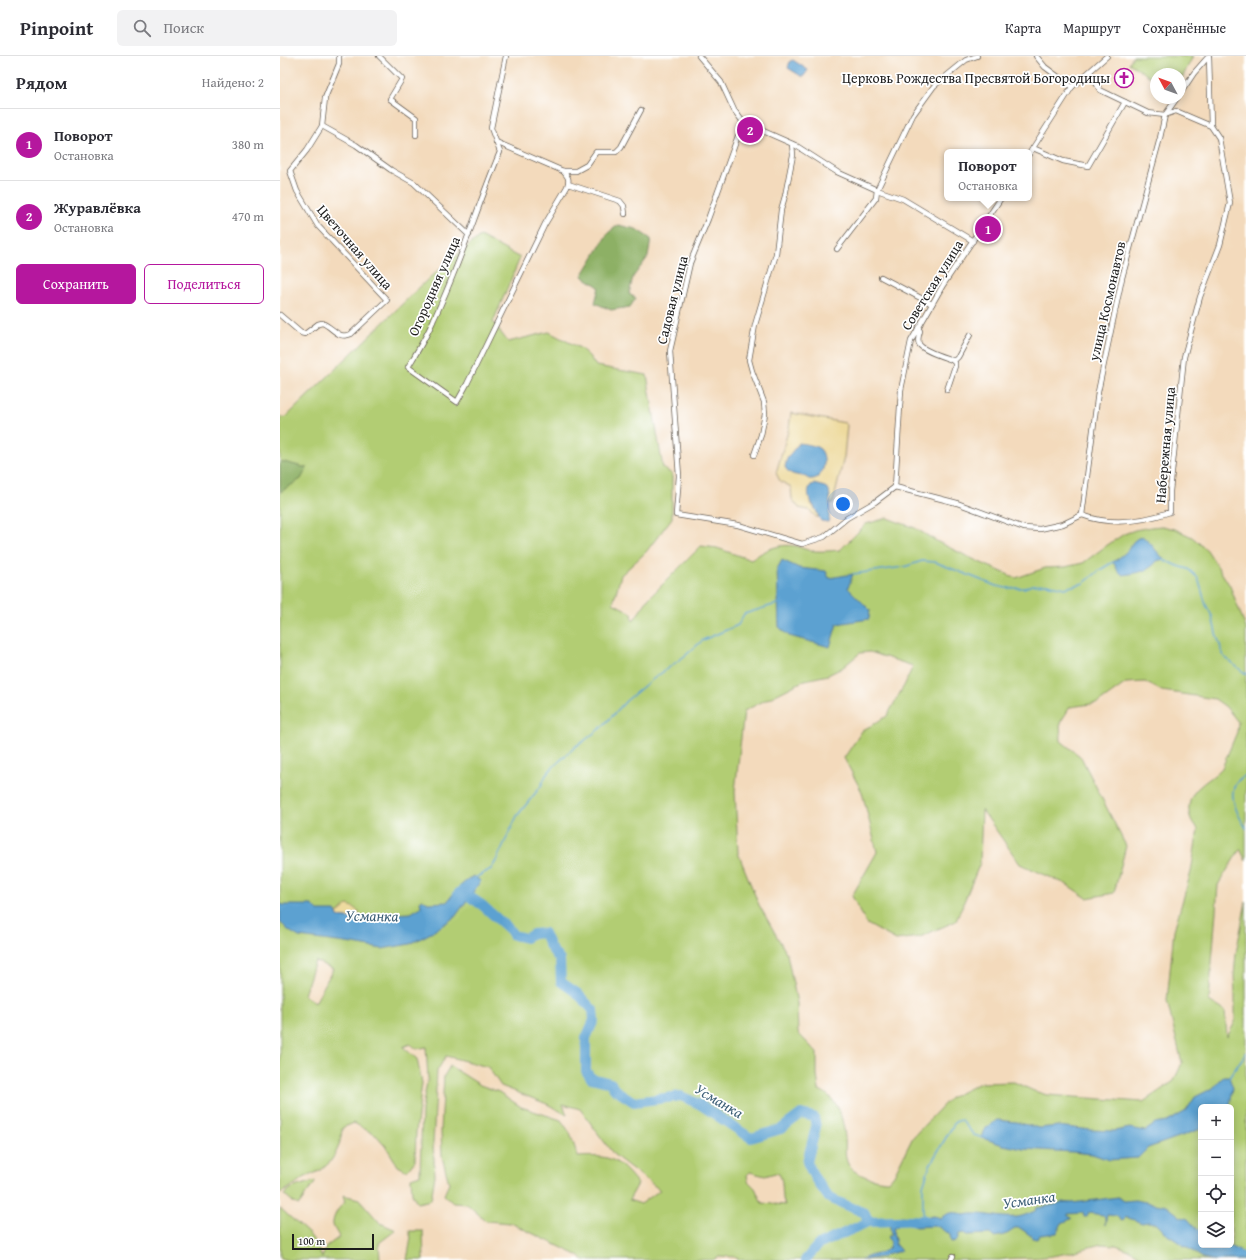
<!DOCTYPE html>
<html lang="ru">
<head>
<meta charset="utf-8">
<style>
  :root { --surface:#fff; --page:#f2f2f3; --text:#2b2b33; --muted:#7c7c81; --line:#e1e1e2; --accent:#b5179e }
  body { margin:0; font-family:"Gentium Book Plus",serif; background:var(--page); color:var(--text) }
  .controls { position:absolute; right:12px; bottom:12px; display:grid; overflow:hidden; border-radius:6px; box-shadow:0 2px 10px #0003 }
  .controls button { width:36px; height:36px; display:grid; place-items:center; padding:0; border:0; border-bottom:1px solid var(--line); background:var(--surface); color:var(--text); font:20px sans-serif }
  .compass { position:absolute; left:870px; top:12px; width:36px; height:36px; border-radius:50%; background:var(--surface); box-shadow:0 2px 10px #0003; rotate:311deg }
  .scale { position:absolute; left:12px; bottom:10px; width:82px; box-sizing:border-box; padding-left:4px; border:2px solid #1c1c1c; border-top:0; font-size:11px; line-height:14px; white-space:nowrap; color:#1c1c1c; -webkit-text-stroke:3px #fff; paint-order:stroke }
  .you { position:absolute; left:563px; top:448px; width:14px; height:14px; margin:-10px; border:3px solid #fff; border-radius:50%; background:#1a73e8; box-shadow:0 0 0 6px #1a73e833 }
  .badge { display:grid; place-items:center; width:26px; height:26px; border-radius:50%; background:var(--accent); color:#fff; font-size:13px; font-weight:700 }
  .pin { position:absolute; translate:-50% -50%; border:2px solid #fff; box-shadow:0 1px 4px #0006 }
  .popup { position:absolute; left:664px; top:93px; width:88px; height:52px; box-sizing:border-box; display:grid; place-content:center; border-radius:6px; background:var(--surface); filter:drop-shadow(0 1px 3px #0005); font-size:13px; white-space:nowrap; color:var(--muted) }
  .popup b { font-size:15px; color:var(--text) }
  .popup::after { content:''; position:absolute; left:50%; top:100%; margin-left:-8px; border:8px solid transparent; border-top-color:var(--surface) }
  .list { margin:0; padding:0; list-style:none }
  h2 { display:flex; justify-content:space-between; align-items:center; height:52px; margin:0; padding:0 16px; font-size:17px }
  h2 small { font-size:13px; font-weight:400; color:var(--muted) }
  .list li { display:grid; grid-template-columns:26px 1fr auto; gap:12px; align-items:center; box-sizing:border-box; height:72px; padding:0 16px; border-top:1px solid var(--line) }
  .list b { display:block; font-size:15px; white-space:nowrap }
  .list p { margin:0; font-size:13px; white-space:nowrap; color:var(--muted) }
  .list em { font-size:13px; font-style:normal; color:var(--muted) }
  .actions { display:flex; gap:8px; padding:12px 16px }
  .actions a { flex:1; padding:9px 0; border:1px solid var(--accent); border-radius:6px; text-align:center; font-size:14px; color:var(--accent) }
  .actions .main { background:var(--accent); color:#fff }
  .icon { flex:none; width:22px; height:22px; fill:none; stroke:currentColor; stroke-width:2; stroke-linecap:round; stroke-linejoin:round }
  .map { position:relative; flex:none; width:966px; height:1204px; overflow:hidden }
  header { display:flex; align-items:center; gap:24px; box-sizing:border-box; height:56px; padding:0 20px; background:var(--surface); border-bottom:1px solid var(--line) }
  header strong { font-size:19px }
  nav { display:flex; gap:22px; margin-inline-start:auto; font-size:14px }
  .search { width:280px; height:36px; background:var(--page); display:flex; align-items:center; gap:10px; box-sizing:border-box; padding:0 14px; border-radius:6px; color:var(--muted); font-size:15px }
  main { display:flex }
  aside { flex:1; background:var(--surface) }
  .map>svg:first-child { display:block }
  .green { fill:#b2cd73; stroke:#677448; fill-rule:evenodd }
  .forest { fill:#8db065; stroke:#546640 }
  .sand { fill:#eeda9e; stroke:#857b5d }
  .water { fill:#5ba1d1; stroke:#3c5e76 }
  .lines { fill:none; stroke-linecap:round; stroke-linejoin:round }
  .stream { stroke:#5ba1d1; stroke-width:1.5 }
  .river { stroke:#5ba1d1; stroke-width:10 }
  .street-casing { stroke:#675e54; stroke-width:6 }
  .street { stroke:#fff; stroke-width:4.5 }
  .labels { text-anchor:middle; stroke-width:3.5; stroke-linejoin:round; paint-order:stroke }
  .poi-label { font-size:14px; fill:#1c1c1c; stroke:#fff; text-anchor:end }
  .street-label { font-size:14px; fill:#1c1c1c; stroke:#fff }
  .water-label { font-size:15px; font-style:italic; fill:#3c5e76; stroke:#fff }
</style>
</head>
<body>
<header>
<strong>Pinpoint</strong>
<div class="search"><svg class="icon" aria-label="search" viewBox="0 0 24 24"><circle cx="10" cy="10" r="6"/><path d="M15 15l6 6"/></svg>Поиск</div>
<nav><a>Карта</a><a>Маршрут</a><a>Сохранённые</a></nav>
</header>
<main>
<aside>
<h2>Рядом<small>Найдено: 2</small></h2>
<ul class="list">
<li><span class="badge">1</span><div><b>Поворот</b><p>Остановка</p></div><em>380 m</em></li>
<li><span class="badge">2</span><div><b>Журавлёвка</b><p>Остановка</p></div><em>470 m</em></li>
</ul>
<div class="actions"><a class="main">Сохранить</a><a>Поделиться</a></div>
</aside>
<div class="map">
<svg width="966" height="1204" viewBox="0 0 966 1204">
  <rect width="100%" height="100%" fill="#fff"/>
  <filter id="ink" filterUnits="userSpaceOnUse"><feTurbulence type="fractalNoise" baseFrequency=".025" numOctaves="2"/><feDisplacementMap in="SourceGraphic" scale="8" xChannelSelector="R" yChannelSelector="G"/><feConvolveMatrix kernelMatrix="1 2 1 2 8 2 1 2 1" color-interpolation-filters="sRGB"/></filter>
  <filter id="wash" filterUnits="userSpaceOnUse"><feTurbulence type="fractalNoise" baseFrequency=".012" numOctaves="4" result="noise"/><feDisplacementMap in="SourceGraphic" scale="16" xChannelSelector="R" yChannelSelector="G"/><feGaussianBlur stdDeviation="0.9" result="paint"/><feColorMatrix in="noise" values="0 0 0 0 0 0 0 0 0 0 0 0 0 0 0 0 0 1.4 0 .05"/><feComposite in="paint" operator="in"/></filter>
  <g filter="url(#wash)">
    <rect width="100%" height="100%" fill="#f3dabc"/>
    <!-- green -->
    <g class="green">
      <path d="M853 0H913L900 26V18H876V25L849 7Z"/>
      <path d="M200 180 240 202 213 266 228 286 269 276 300 292 309 300 316 310 367 319 383 412 392 418V462L366 496 341 519 333 547 352 557 353 565 369 542 421 490 437 492 471 504C484 494 499 487 516 490 520 491 524 493 528 494 537 496 550 495 560 494L586 468 607 462 635 472 658 486 699 506 736 522 765 512 785 511 803 507 826 490 844 478 855 474 871 471 882 470 895 473 912 481 927 494 950 530 966 572V805L960 793 938 829 929 945 945 955 947 981 955 966V938L954 920 956 897 966 846V1204H865L852 1195 836 1189 821 1188C802 1193 784 1199 764 1201 749 1203 735 1201 720 1204H458L457 1201 439 1200 433 1204H304L297 1199 231 1167 206 1165 187 1148 173 1147 164 1139 169 1127 162 1101 161 1075 164 1020 170 1010 200 1029 219 1036 241 1051 281 1064 290 1077 298 1101C331 1099 337 1102 358 1128L349 1144 361 1148 380 1134 334 1099 300 1053 283 1048 287 1059 267 1048 221 1030 208 1011 166 1000 157 1015 153 1088 155 1119 151 1144 137 1147 132 1137 131 1122 140 1119 142 1053 148 1021 146 991 137 993 130 988 123 991 137 1003 142 1027 136 1076 135 1105 127 1115 118 1110 105 1089 97 1080 74 1067 62 1072C61 1091 53 1109 35 1117 31 1119 27 1120 23 1122 16 1127 8 1134 0 1137V360L5 362 148 223ZM590 596 633 610 625 628 607 660 582 675 564 702 582 736 597 796 572 840 587 868 616 884 640 881 676 865 700 807 702 754 740 808 786 828 807 842 834 837 846 790 801 701 781 685 780 667 790 651 818 647 846 627 865 626 882 635 935 643 946 651 958 666 957 676 942 712C935 720 925 725 917 733 906 745 906 762 918 773L911 816 894 874 887 945 902 1007 894 1025 863 1046 767 1039 754 1035 734 1026 700 1027 670 1042 633 1081 614 1119 609 1125C597 1125 573 1119 568 1108 564 1100 566 1091 565 1083 564 1065 558 1041 539 1034L537 1019V997L518 977 517 947 507 898 479 849 458 797 455 735 464 655 525 624 548 619 562 612 580 597ZM35 905 53 913 35 947 24 939ZM921 1051H951V1189H921ZM470 1116 485 1120 495 1117 499 1118C505 1127 500 1139 505 1149L482 1147 475 1132 468 1125 467 1119Z"/>
      <path d="M35 1125V1127L26 1138 22 1145 19 1149C11 1147 11 1142 4 1139 11 1129 24 1129 35 1125Z"/>
      <path d="M63 1139 79 1143 100 1167 116 1174 99 1187 100 1204H8L1 1202 0 1200V1152L29 1178 37 1189 42 1202 46 1191 59 1181C58 1178 54 1173 53 1169 52 1161 59 1151 65 1146Z"/>
      <path d="M129 1175H143L144 1204H127L131 1182Z"/>
    </g>
    <!-- forest -->
    <g class="forest">
      <path d="M338 169 356 173 371 183 368 201 353 221 349 238 356 242 350 251 331 254 315 247 319 231 302 220 328 177Z"/>
      <path d="M0 405 27 412 21 423 0 436Z"/>
    </g>
    <!-- sand -->
    <g class="sand">
      <path d="M511 357 565 367 567 369 564 401 553 447H549L550 443 543 431 539 430 529 440 530 446 536 454 539 461H536L529 454 519 452 512 443 511 431 500 425 496 417 509 372Z"/>
      <path d="M67 849C73 850 74 853 79 855V864L59 861 57 858Z"/>
    </g>
    <!-- water -->
    <g class="water">
      <path d="M513 4 528 14 524 20H521L508 12 510 5Z"/>
      <path d="M519 387C526 388 535 389 540 393 548 401 544 423 532 423 528 424 527 421 523 420 516 419 509 419 505 411L507 402Z"/>
      <path d="M534 428 545 431 549 434 550 441 549 463 548 466 541 465C539 462 538 459 537 456 533 447 524 439 531 429Z"/>
      <path d="M862 480C871 486 876 496 884 503L877 505C869 516 856 517 843 519L838 515 833 506C837 503 842 500 846 496 853 489 849 486 862 480Z"/>
      <path d="M502 504 519 512 546 515 549 522 573 518 568 532 590 554 589 563 557 568 550 591 509 580 499 571 497 513Z"/>
      <path d="M193 820 201 825 175 861 151 877 130 888 102 893 73 888 19 881 9 875 0 866V847L3 849H32L38 855H55L59 861 88 865 112 858 131 857 141 851 140 845 142 843 148 847 167 846C175 835 182 827 193 820Z"/>
      <path d="M943 1021H949L953 1032 950 1049 948 1051H921V1073L868 1092 858 1102 829 1104 812 1098 792 1096 743 1093 723 1089 702 1082 705 1073 717 1064 736 1066 759 1072 778 1070 811 1074 834 1075 850 1072 865 1075 875 1068 887 1066 906 1055 915 1041 933 1032Z"/>
      <path d="M838 1141 844 1145 855 1144 887 1150 901 1161 908 1163 914 1170 921 1175V1189H947L966 1198V1204H933L923 1202 886 1178 878 1169 874 1167 868 1166 862 1167 846 1161 843 1165 840 1164 837 1160 827 1159 825 1169V1161L823 1159 809 1157 807 1161H804L803 1157 788 1158V1160L791 1161V1163L782 1167 777 1177 760 1179 757 1183 752 1182 751 1180 740 1172H734C730 1179 720 1180 713 1181L710 1178 687 1179 683 1177 679 1178 677 1185 671 1186 670 1179 657 1170 635 1171 630 1166 633 1163 654 1160 661 1162C667 1156 676 1155 684 1159 702 1155 719 1163 737 1161 744 1160 750 1157 755 1155L756 1152 774 1149 782 1146 792 1147Z"/>
      <path d="M622 1160 632 1162C628 1168 619 1168 614 1172 612 1178 616 1182 615 1188L621 1195 605 1199 603 1201 581 1204C590 1198 600 1199 609 1192L610 1185 607 1181 611 1179 609 1163Z"/>
    </g>
    <g class="lines">
      <!-- stream -->
      <g class="stream">
        <path d="M882 503 895 509 908 513 918 522 926 549 932 560 936 577 944 601 966 618"/>
        <path d="M573 518 624 511 642 505 655 506 716 530 726 532H744L752 529 767 528 785 532 804 527 820 514 833 506"/>
        <path d="M966 719C943 730 955 755 966 772"/>
        <path d="M195 822 211 813 216 805 237 760 261 730 266 719 273 711 296 690 304 685 323 670 346 645 365 629 406 599 423 584 458 569 464 558 500 547"/>
        <path d="M949 1022 966 997"/>
        <path d="M643 1162V1130L650 1109 675 1066 681 1064 694 1079 704 1082"/>
      </g>
      <!-- river -->
      <g class="river">
        <path d="M178 838 181 835 202 849 230 874 233 879 246 882 253 878 264 877 270 891 280 904 281 926 297 937 313 954 314 964 306 982V1015L311 1022 331 1027 334 1033 354 1046 401 1040 421 1049 460 1075 471 1082 501 1073 521 1058 534 1061 536 1071 527 1106 534 1121 549 1142 585 1157 588 1166 645 1164"/>
        <path d="M525 1204 538 1189 588 1166"/>
      </g>
    </g>
  </g>
  <g filter="url(#ink)">
    <g class="lines">
      <!-- street casing -->
      <g class="street-casing">
        <g id="street">
          <path d="M99 0 122 23 110 43 136 62V79"/>
          <path d="M226 0 211 72 220 96C197 151 180 209 154 263 147 280 137 296 128 311L177 346 187 328 265 168 287 131C290 123 288 121 283 115"/>
          <path d="M419 0 441 26 454 54 463 66 515 89 557 116 597 134 623 143 693 185"/>
          <path d="M756 0 765 11 792 31"/>
          <path d="M810 16 820 34 868 57 885 59 896 55 931 70"/>
          <path d="M900 38 914 17 929 0"/>
          <path d="M463 66 428 163 410 207 390 295 399 420 396 459 458 469 522 488 544 481 567 462 595 446 615 431"/>
          <path d="M42 70 76 89 111 114 134 127 189 179"/>
          <path d="M216 86 283 115H296L307 109 316 96H336L341 91 361 54"/>
          <path d="M753 92 783 105 808 110 845 46"/>
          <path d="M749 98 792 31 827 0"/>
          <path d="M288 128 340 145 344 150 345 158"/>
          <path d="M557 193 596 142 597 134 633 59 654 30 686 4 697 0"/>
          <path d="M601 221 652 248"/>
          <path d="M0 259 21 277 25 278 38 268 42 267C53 271 58 284 71 278L107 244 38 170 17 135 10 115 27 94 42 70 45 42 59 8V0"/>
          <path d="M638 272 640 275C639 279 637 284 639 288 643 295 664 301 672 304L675 307V310L667 334"/>
          <path d="M672 304H675L678 301 690 279"/>
          <path d="M474 399 481 379 485 358 484 346 472 315 469 304 475 269 496 198 501 154 505 140 513 99 512 88"/>
          <path d="M615 431 621 334 631 285 663 229 721 142"/>
          <path d="M615 431 677 447 744 472 760 473 783 468 802 459"/>
          <path d="M802 459C831 470 861 466 890 456V435L904 301 920 241 940 189 950 147 939 82 931 70 929 1"/>
          <path d="M802 459 818 336 842 222 880 82 885 59 897 42"/>
          <path d="M671 1204 673 1200"/>
        </g>
      </g>
      <!-- street -->
      <use href="#street" class="street"/>
    </g>
  </g>
  <!-- icons -->
  <defs>
    <g id="church-ring" transform="scale(1)"><circle r="9.5" fill="#fff" stroke="#b5179e" stroke-width="1.5"/><path d="M-1.2-6h2.4v3.5h3.3v2.4h-3.3V6h-2.4V-.1h-3.3v-2.4h3.3Z" fill="#b5179e"/></g>
  </defs>
  <g fill-rule="evenodd">
    <use href="#church-ring" x="844" y="22"/>
  </g>
  <g class="labels">
    <!-- poi labels -->
    <g class="poi-label">
      <text x="830" y="27">Церковь Рождества Пресвятой Богородицы</text>
    </g>
    <!-- street labels -->
    <g class="street-label">
      <text transform="translate(75 191) rotate(49)" y="5">Цветочная улица</text>
      <text transform="translate(652 229) rotate(-58)" y="5">Советская улица</text>
      <text transform="translate(154 230) rotate(-66)" y="5">Огородняя улица</text>
      <text transform="translate(392 244) rotate(-76)" y="5">Садовая улица</text>
      <text transform="translate(827 245) rotate(-77)" y="5">улица Космонавтов</text>
      <text transform="translate(885 389) rotate(-85)" y="5">Набережная улица</text>
    </g>
    <!-- water labels -->
    <g class="water-label">
      <text transform="translate(92 860) rotate(1)" y="5">Усманка</text>
      <text transform="translate(439 1045) rotate(31)" y="5">Усманка</text>
      <text transform="translate(749 1144) rotate(-8)" y="5">Усманка</text>
    </g>
  </g>
</svg>
<div class="controls">
<button>+</button>
<button>−</button>
<button><svg class="icon" aria-label="locate" viewBox="0 0 24 24"><circle cx="12" cy="12" r="6"/><path d="M12 2v4M12 18v4M2 12h4M18 12h4"/></svg></button>
<button><svg class="icon" aria-label="layers" viewBox="0 0 24 24"><path d="M12 4l9 5-9 5-9-5zM3 14l9 5 9-5"/></svg></button>
</div>
<svg class="compass" viewBox="-18 -18 36 36"><path d="M0-13l5 13h-10z" fill="#e53935"/><path d="M0 13l5-13h-10z" fill="#7c7c81"/></svg>
<div class="scale">100 m</div>
<div class="you"></div>
<div class="pin badge" style="left:708px;top:173px">1</div>
<div class="popup"><b>Поворот</b>Остановка</div>
<div class="pin badge" style="left:470px;top:74px">2</div>
</div>
</main>
</body>
</html>
